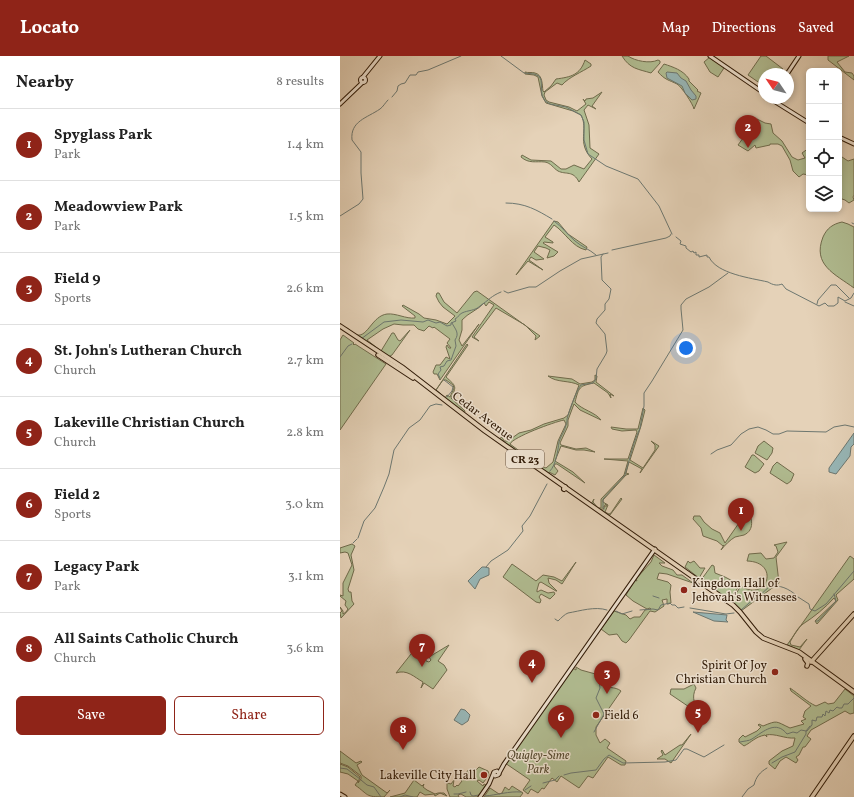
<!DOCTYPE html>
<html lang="en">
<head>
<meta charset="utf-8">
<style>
  :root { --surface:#fff; --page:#f2f2f2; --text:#222; --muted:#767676; --line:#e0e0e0; --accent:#8f2418 }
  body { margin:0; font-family:Vollkorn,serif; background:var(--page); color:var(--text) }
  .controls { position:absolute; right:12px; top:12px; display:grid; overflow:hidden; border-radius:6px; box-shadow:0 2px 6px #0003 }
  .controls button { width:36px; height:36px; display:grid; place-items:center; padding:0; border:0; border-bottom:1px solid var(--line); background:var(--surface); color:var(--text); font:20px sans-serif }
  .compass { position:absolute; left:418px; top:12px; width:36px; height:36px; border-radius:50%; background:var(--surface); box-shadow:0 2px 6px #0003; rotate:305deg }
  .you { position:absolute; left:346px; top:292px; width:14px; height:14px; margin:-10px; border:3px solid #fff; border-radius:50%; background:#1a73e8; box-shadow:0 0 0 6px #1a73e833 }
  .badge { display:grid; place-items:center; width:26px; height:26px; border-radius:50%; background:var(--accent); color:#fff; font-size:13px; font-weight:700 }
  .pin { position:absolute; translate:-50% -33px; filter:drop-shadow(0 1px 2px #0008) }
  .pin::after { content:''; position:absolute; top:21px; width:14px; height:12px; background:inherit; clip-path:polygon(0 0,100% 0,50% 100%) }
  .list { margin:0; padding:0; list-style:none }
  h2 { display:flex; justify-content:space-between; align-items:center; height:52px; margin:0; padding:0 16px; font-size:17px }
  h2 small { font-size:13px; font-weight:400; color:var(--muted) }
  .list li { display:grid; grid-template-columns:26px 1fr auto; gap:12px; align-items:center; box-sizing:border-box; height:72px; padding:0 16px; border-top:1px solid var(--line) }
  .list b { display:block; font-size:15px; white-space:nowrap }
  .list p { margin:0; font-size:13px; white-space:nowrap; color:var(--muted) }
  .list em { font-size:13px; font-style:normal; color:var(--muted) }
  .actions { display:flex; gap:8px; padding:12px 16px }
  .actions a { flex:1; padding:9px 0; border:1px solid var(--accent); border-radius:6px; text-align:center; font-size:14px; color:var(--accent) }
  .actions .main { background:var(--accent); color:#fff }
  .icon { flex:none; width:22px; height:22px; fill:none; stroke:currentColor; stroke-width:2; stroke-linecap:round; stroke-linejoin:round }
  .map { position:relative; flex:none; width:514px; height:741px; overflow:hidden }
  header { display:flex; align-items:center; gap:24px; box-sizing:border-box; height:56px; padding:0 20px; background:var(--accent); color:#fff }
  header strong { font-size:19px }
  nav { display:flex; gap:22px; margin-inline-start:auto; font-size:14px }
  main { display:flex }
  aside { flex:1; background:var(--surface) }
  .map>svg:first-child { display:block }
  .green { fill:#b1bd92; stroke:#706b4c; fill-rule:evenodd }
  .water { fill:#97b6b6; stroke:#6d7770 }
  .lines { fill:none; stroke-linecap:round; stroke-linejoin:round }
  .stream { stroke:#6d7770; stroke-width:1 }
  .secondary-casing { stroke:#2f1906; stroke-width:5 }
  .primary-casing { stroke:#2f1906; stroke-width:5.5 }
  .trunk-casing { stroke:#2f1906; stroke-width:6 }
  .secondary { stroke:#eee2d1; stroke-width:3 }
  .primary { stroke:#e5d2b8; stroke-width:3.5 }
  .trunk { stroke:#e5d2b8; stroke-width:4 }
  .poi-dot { fill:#8f2418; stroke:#eee2d1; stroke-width:1.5 }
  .labels { text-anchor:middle; stroke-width:3; stroke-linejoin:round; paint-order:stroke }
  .shield { fill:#eee2d1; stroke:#685543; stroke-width:1 }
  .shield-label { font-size:11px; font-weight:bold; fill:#2f1906 }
  .street-label { font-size:12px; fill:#2f1906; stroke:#eee2d1 }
  .poi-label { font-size:12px; fill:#2f1906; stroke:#eee2d1; text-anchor:start }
  .park-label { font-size:12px; font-style:italic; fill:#564a30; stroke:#eee2d1 }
</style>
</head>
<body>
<header>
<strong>Locato</strong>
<nav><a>Map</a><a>Directions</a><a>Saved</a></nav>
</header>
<main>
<aside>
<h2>Nearby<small>8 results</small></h2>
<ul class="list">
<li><span class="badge">1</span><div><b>Spyglass Park</b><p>Park</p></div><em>1.4 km</em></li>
<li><span class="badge">2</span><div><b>Meadowview Park</b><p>Park</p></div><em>1.5 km</em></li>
<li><span class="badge">3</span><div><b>Field 9</b><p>Sports</p></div><em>2.6 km</em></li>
<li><span class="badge">4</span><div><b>St. John's Lutheran Church</b><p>Church</p></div><em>2.7 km</em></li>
<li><span class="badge">5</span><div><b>Lakeville Christian Church</b><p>Church</p></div><em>2.8 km</em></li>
<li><span class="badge">6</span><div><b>Field 2</b><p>Sports</p></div><em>3.0 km</em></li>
<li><span class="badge">7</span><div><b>Legacy Park</b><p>Park</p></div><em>3.1 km</em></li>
<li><span class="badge">8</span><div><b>All Saints Catholic Church</b><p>Church</p></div><em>3.6 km</em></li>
</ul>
<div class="actions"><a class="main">Save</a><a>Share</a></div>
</aside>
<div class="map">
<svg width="514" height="741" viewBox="0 0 514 741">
  <rect width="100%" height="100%" fill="#e5d2b8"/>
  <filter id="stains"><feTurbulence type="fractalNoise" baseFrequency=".005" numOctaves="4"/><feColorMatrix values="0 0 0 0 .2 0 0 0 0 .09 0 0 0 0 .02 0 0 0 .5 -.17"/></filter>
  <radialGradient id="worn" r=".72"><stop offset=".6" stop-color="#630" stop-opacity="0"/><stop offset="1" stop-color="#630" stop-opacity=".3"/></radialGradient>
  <!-- green -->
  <g class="green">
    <path d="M282 0H288C295 5 310 8 318 4L320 5V7L311 17C298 13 290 13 282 0Z"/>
    <path d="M421 0H426L443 13 439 18H424V30L408 19Z"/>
    <path d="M488 0H509L497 6 505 16 512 17 514 20V24L488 4Z"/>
    <path d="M370 1 384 12 378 21 370 16 364 6Z"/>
    <path d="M245 4 251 8V10C242 16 229 21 222 29L217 27 205 36 204 39 206 44 209 46 229 51 237 55 246 48 243 43 245 45 246 43 253 42 262 36 252 50 256 53 248 49 244 54 249 69 250 92 259 98 239 126C233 114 226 119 218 115 213 112 211 107 205 106 196 105 189 108 181 101L182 99 191 104 211 105 221 113H226L234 109 244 113 252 103C236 86 249 74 241 59L233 55 206 47 202 40 198 21 194 19 185 18V16C188 17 192 16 195 17 203 19 202 29 203 35L204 36 211 30 216 23C231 21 240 19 245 4Z"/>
    <path d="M324 8C333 11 343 14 349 23V25L358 34 357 35 361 37 354 53C353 48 341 30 337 28 329 24 325 24 318 16Z"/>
    <path d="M417 63 425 67 431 68 433 77 442 85 452 101 458 104 465 102 462 97 469 92V119L463 118 459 121 453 115 450 104 442 90 438 88H430V89L416 92 415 89 408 95 398 89Z"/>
    <path d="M499 99 508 105 514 103V139L513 141 514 144 509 147 505 144 502 143 499 139H500L499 137Z"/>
    <path d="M214 165 218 166 228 178 247 191 246 194C232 191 225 176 214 169L205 181 213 186V187L204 186 203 187 218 196 214 200 207 202 210 194 206 192 198 190 194 196 204 203 196 204 191 201 189 204 203 214 188 205 176 219Z"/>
    <path d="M502 166 508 168 514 171V232C495 218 472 209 483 181 487 172 493 168 502 166Z"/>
    <path d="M137 235 200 280 195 284 196 280 185 269 156 252 134 281 139 285 132 281 154 249 149 246 146 250 144 247C138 254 128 257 122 264V274L119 284 122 290 139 268 100 324 97 318H94L93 316 96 309H100L106 301 110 303 106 291 107 289 109 292H111L107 287 110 283 94 271 93 272 89 270 84 275 78 273 74 269H63L54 268 43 273 27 284 41 295 52 277H54L58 284 60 285 70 274 52 299 48 301 6 272H7C10 274 14 278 17 279 28 281 32 260 47 258 56 257 66 263 75 262V260L62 250 63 249 79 258 84 262 96 264 107 268 115 260 103 251 99 246 96 240 97 237H99L104 246 117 257 134 236Z"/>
    <path d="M3 279 14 287 13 288 14 289 15 288 46 308 0 374V284Z"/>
    <path d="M127 288 128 289 106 321C116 330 117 330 111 342L125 355 124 358 96 334ZM103 324H106L113 329 114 332 110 341 107 339 105 342 96 334Z"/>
    <path d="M255 319 257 320 256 326 274 340 270 338 271 342 268 337 254 327C239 330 239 331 235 346 242 354 255 356 261 364L240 354 234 348 228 364V370L220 387 221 389 236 393 246 392 255 396 244 394H236L221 390 215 405 233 416 245 427 217 408H215L214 410 218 415 215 419 209 416 208 418 159 383 162 381 164 385H168L179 377 191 374 204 368 224 362 228 359 239 329C229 324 217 327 208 320L232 323 240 328 252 326 255 324ZM224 364 226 368 218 385 213 406 206 412 197 408 170 388C173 381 214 366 224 364Z"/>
    <path d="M303 352 305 354 301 370 290 404 303 412 315 394V389L311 385 319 390 300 417 302 413 289 406 286 417 289 418 286 419 263 444V446L268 449 265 456 269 458 271 457 281 442 282 443 270 459H267L262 455 265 450H267L266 448 260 455 251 448 254 443 253 446 258 452H261V443L284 419 288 405 264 403H288L297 376 296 374 282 375 272 373 271 371 286 373H298Z"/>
    <path d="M424 385 433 392 432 397 427 404 415 397 418 390Z"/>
    <path d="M412 399H414L424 408 419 415 415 417 405 411Z"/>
    <path d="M437 406 454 418 451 425 447 428 430 417 433 410Z"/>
    <path d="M408 454C412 462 415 474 404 479 401 480 398 480 395 481 390 484 385 489 381 494L384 489 383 490 377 485 363 480 361 472 353 463 354 460H360L364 466 372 473 380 477 385 487Z"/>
    <path d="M447 486 436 501 439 527 401 555 391 545 401 530C427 547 441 506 407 505L409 498 421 497 426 503 434 502 438 496 436 490 434 489Z"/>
    <path d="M12 488 15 490 11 499 14 514 8 533 9 536H11L12 545 14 548 1 562 0 557 2 555 0 551 3 555V558L6 556 8 553 5 549 6 545 0 540V539L3 540V527L12 509 8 497 5 496 0 497V492Z"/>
    <path d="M314 499 325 507H319L322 510 333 514 337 519H342L353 527 327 518 319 517 317 523 328 526 331 529 330 536 331 547 328 548H327V543L322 544 324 550 315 556 310 555 289 584 286 587 282 585 277 578 269 579 261 573 274 555 286 559 290 563 294 561H300L305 554 311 553 310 552 307 553 293 545 286 539 295 524 297 525 296 523 311 506Z"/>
    <path d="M510 500 514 503V523L497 538 496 539 498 544 477 568 475 565 496 545 494 542C485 552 474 561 463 568 457 572 453 581 450 586L451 589 460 591 467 583 459 594 448 589H447Z"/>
    <path d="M348 505 350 507 354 505 360 512H365L359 522 345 511Z"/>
    <path d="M236 506 222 528 216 524 208 522 209 527 217 535H216L201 526 199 527 197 534V536L201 534 208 537 214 536 215 538 210 543 201 538 199 541 201 544 200 547 196 546 163 521 172 508 196 525 203 519 214 521 222 525Z"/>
    <path d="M372 509 374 510 375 517 385 521 400 529 389 544 361 524Z"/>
    <path d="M109 589 98 605 104 609 107 614 93 633 84 627 81 632 83 626C74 621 67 613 56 617L75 593 82 604 86 602V605L89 606 91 604 89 601Z"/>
    <path d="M231 611 236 614V611L241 614 259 619 260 628C267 633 275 630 281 635L256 671V679L260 687 265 683 270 687 267 692 286 705 285 709H281L268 701 253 722 248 720 239 732 221 720 217 726 212 722 204 733 202 732 198 737 191 733 188 738 183 734 190 724 165 707Z"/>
    <path d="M354 628 356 632C351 641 354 651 363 657L361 659 330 638 331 633H344Z"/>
    <path d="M450 632C459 638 467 646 476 650L485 646 488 648 494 647 505 633 514 640V657L510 658 505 655 471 674 467 680 471 683 465 691H463L459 699 456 701 458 704 456 707 446 701 440 705 435 713 429 708V705L442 695 453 690 455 682C445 683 435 677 426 679L427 681 425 679C415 681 412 686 404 690L399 686V683L403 679 405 681 417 675 421 671 418 669 419 668 423 670C438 664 435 665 450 672L464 668 461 665 466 663 463 661 465 655 471 650 451 635Z"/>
    <path d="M351 678 331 707 325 703H317L323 699 321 695 322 694 325 699 340 689H342Z"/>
    <path d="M0 695 16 707 21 705 22 706 17 709 22 719 47 737 50 734 44 741C25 741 29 739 15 729L18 725 8 718 0 716V708L8 711 20 721 18 727 21 723V720L8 710 0 707Z"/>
    <path d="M139 711 148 715 149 719 143 727 139 724 137 725 143 730 144 728 146 729 138 741H126L121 738 118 739 119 741H110L107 733V727L111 728 114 724 113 730 115 731 117 729 118 730 122 725 120 723 127 720 126 717 128 714 133 717Z"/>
    <path d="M74 724 82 730 84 728 83 731 87 734 95 738 98 737H104L107 740 100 737 95 740 94 738 85 739 80 736 77 741H50L65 737Z"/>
    <path d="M172 730 183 737 180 741H144L150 732 159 738 162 737 165 731 169 734Z"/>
  </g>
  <!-- water -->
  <g class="water">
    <path d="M327 16 337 17 341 22 346 25 351 34 356 40V43L352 44 345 37 342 30 327 22 326 17Z"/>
    <path d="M514 377V388L511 391 510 400 496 418 489 416V412Z"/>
    <path d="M142 511H145L149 512V519L140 523 135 533 128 525Z"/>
    <path d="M353 556 387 559 386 564 388 566 374 565Z"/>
    <path d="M121 653 125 654 130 659 128 665 122 669 114 664Z"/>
  </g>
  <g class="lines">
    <!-- stream -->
    <g class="stream">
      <path d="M161 0 184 17 194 18 199 20 201 24 202 39 205 45 210 48 226 51 241 59 244 66V84L248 98 266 110 298 123 319 150 332 178"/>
      <path d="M52 41 57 35 58 30 61 28 65 27 70 19H76L78 16 88 14 121 0"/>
      <path d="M166 147C185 147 197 154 212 163"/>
      <path d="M0 160 19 148 23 143 21 117V96L12 84C10 65 27 62 40 53 43 51 45 47 48 44"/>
      <path d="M214 165C222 171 227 178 235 185 242 191 249 193 256 199"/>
      <path d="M512 167 514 168"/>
      <path d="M336 181 341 185 340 188 346 190V192L351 196 353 195 354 197 356 196V199H359V201L367 199V201H369C377 218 411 222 428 226 433 229 437 230 442 228L446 233 479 250 485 247 488 250H494L498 247V241L505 245 511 242 514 237"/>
      <path d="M272 194 326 182 330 180 331 178"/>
      <path d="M164 235 168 237 189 231H196L220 215 241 203 268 197"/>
      <path d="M505 246 514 250"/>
      <path d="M477 248 478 244 491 229H496L509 242"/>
      <path d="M21 283 44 266 61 264 83 266 88 264 96 267 100 266 107 270 111 269V267L116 265 115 263C119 261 119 258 122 257 128 254 135 255 140 250 149 244 151 240 161 236"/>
      <path d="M0 301 8 290 12 288"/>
      <path d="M100 322 98 318 101 314 100 311 104 310 107 305 111 304 116 290 115 284C120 277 115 273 112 267"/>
      <path d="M104 324 113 331 112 335 107 341"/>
      <path d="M371 398 377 394 391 389 401 378 409 373 418 371 426 374 433 378H439L447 375 486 376 494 371 505 369 514 371"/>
      <path d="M210 415C216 409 218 394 219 386 220 381 225 375 226 369 227 367 227 365 227 363 229 355 236 335 241 329L253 327 256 323 257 313 266 298 267 295 265 278 256 267 257 263 265 254V248L269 243 271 233 262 224 261 201 263 198"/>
      <path d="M263 451V443L285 419 294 387 300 372 304 350V337L312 325 343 274 341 253V249L346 243 369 231 388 217"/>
      <path d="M264 453V452"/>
      <path d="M18 482 24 465 35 452 44 431 49 418 54 394 69 372 80 364 90 350 96 348 102 349"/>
      <path d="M13 487 17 483"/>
      <path d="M146 511 151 505 168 494 183 475 182 470 190 460 207 428"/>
      <path d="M313 540 319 542"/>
      <path d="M458 541 469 548 470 553 475 555 486 548 514 515"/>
      <path d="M350 552 386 558 394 557"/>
      <path d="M300 554 313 553 318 554 321 549 330 547 332 549H335L338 552 344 551"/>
      <path d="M401 554 415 542 418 541 430 530 431 531C439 528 449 533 456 539"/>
      <path d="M276 555 282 558 292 555"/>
      <path d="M215 563 218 565C221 562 225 558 228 557 240 555 255 550 267 554"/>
      <path d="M476 565H478L496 545 494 538"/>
      <path d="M467 675 472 669V664L476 665 477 661H482L483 658 485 660 486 655 489 657 490 654 493 655 497 651 499 652H502L504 648H508L514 642"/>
      <path d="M254 676 264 658 256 642 260 632 259 625"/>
      <path d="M400 686C404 685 409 685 412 683 424 675 436 664 447 678L453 676 457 677 461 674 466 675"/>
      <path d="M432 707 442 701 455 696 466 678V675L470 670"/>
      <path d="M0 712 7 713 20 723"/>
      <path d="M224 719 231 717 256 714 264 703 269 699 283 707 325 706 336 704 344 693H347L364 701 384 689"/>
      <path d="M21 724 27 729 34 731 41 741"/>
      <path d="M203 727 215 724 219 720"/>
      <path d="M185 734 191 730"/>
      <path d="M130 736 131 739 133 740 139 739"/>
      <path d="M114 738H118L126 736"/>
      <path d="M145 740C157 739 169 735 181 736"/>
      <path d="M60 741 65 739 73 741"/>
      <path d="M402 741 408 733 414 729C416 721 420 716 427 712"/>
    </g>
    <!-- secondary casing -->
    <g class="secondary-casing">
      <g id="secondary">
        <path d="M370 0 424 37"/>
        <path d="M447 18 459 0"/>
        <path d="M23 21 40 0"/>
        <circle cx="23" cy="24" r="2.5"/>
        <path d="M429 42 469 67"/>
        <path d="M0 48 23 26"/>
        <path d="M499 81 514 88"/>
        <path d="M154 717 155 720 158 719 164 708 315 493"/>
        <path d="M0 738 5 741"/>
        <path d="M140 741 149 728 154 716 157 715 159 718"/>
      </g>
    </g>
    <!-- primary casing -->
    <g class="primary-casing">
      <g id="primary">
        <path d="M0 270 62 311 145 375 393 549 400 556 416 576 423 582 459 596 514 636"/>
        <path d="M38 299 73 322"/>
        <path d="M465 603 468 607 467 610"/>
        <path d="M471 606 514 558"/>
        <path d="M472 741 514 680"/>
      </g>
    </g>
    <!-- trunk casing -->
    <g class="trunk-casing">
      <path id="trunk" d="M224 433 225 431"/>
    </g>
    <!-- secondary -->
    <use href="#secondary" class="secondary"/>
    <!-- primary -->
    <use href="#primary" class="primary"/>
    <!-- trunk -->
    <use href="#trunk" class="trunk"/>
  </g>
  <!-- markers -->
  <g class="poi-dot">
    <circle cx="344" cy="534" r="4"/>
    <circle cx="435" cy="616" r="4"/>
    <circle cx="256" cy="659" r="4"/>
    <circle cx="144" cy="719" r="4"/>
  </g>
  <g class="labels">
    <!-- shield labels -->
    <rect class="shield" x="166" y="394" width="38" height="18" rx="3"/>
    <g class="shield-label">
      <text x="185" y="407">CR 23</text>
    </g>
    <!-- street labels -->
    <g class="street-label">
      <text transform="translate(143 360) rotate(37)" y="4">Cedar Avenue</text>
    </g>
    <!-- poi labels -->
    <g class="poi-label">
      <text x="352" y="531">Kingdom Hall of<tspan x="352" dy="14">Jehovah's Witnesses</tspan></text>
      <text x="427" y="613" text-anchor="end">Spirit Of Joy<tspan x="427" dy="14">Christian Church</tspan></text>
      <text x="264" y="663">Field 6</text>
      <text x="136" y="723" text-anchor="end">Lakeville City Hall</text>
    </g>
    <!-- park labels -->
    <g class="park-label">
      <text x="198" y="703">Quigley-Sime<tspan x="198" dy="14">Park</tspan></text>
    </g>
  </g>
  <rect width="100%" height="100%" filter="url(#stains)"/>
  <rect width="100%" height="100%" fill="url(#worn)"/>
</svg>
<div class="controls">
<button>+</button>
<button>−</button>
<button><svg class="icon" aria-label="locate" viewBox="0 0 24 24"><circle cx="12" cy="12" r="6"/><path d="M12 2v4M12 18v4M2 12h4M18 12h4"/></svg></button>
<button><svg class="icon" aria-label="layers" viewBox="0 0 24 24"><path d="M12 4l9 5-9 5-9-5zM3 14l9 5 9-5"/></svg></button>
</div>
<svg class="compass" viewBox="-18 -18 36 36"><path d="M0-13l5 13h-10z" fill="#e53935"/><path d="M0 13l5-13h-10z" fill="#767676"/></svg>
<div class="you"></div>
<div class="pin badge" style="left:401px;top:475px">1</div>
<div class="pin badge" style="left:408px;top:92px">2</div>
<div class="pin badge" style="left:267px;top:638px">3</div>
<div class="pin badge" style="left:192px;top:627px">4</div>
<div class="pin badge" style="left:358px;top:677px">5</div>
<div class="pin badge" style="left:221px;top:682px">6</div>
<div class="pin badge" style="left:82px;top:611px">7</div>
<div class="pin badge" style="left:63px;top:694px">8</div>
</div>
</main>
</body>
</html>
